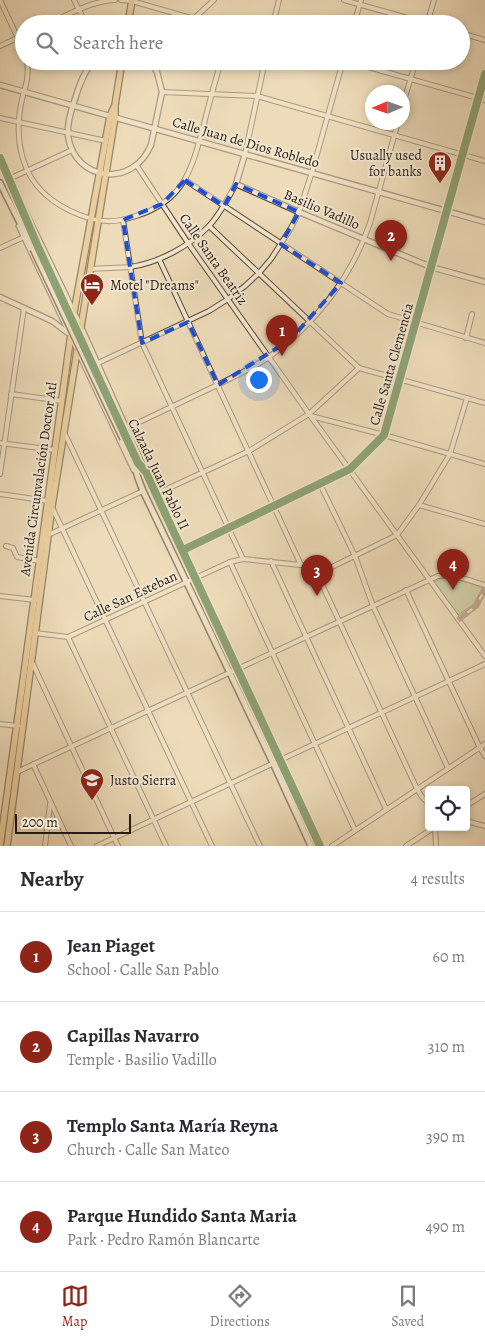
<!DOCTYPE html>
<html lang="en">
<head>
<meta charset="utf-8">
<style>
  :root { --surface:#fff; --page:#f7f7f7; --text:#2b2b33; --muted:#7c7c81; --line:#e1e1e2; --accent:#8f2418 }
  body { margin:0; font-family:Alegreya,serif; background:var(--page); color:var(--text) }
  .controls { position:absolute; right:15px; bottom:15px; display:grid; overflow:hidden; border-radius:5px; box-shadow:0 2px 8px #0003 }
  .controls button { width:45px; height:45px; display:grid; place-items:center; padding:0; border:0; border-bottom:1px solid var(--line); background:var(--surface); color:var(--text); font:25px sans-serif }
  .compass { position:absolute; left:365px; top:85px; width:45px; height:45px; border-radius:50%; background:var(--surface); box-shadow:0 2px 8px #0003; rotate:268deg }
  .scale { position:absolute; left:15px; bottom:12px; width:116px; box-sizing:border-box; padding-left:5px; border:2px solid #2a1c13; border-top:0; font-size:14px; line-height:18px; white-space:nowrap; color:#2a1c13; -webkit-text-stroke:4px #f3e8d2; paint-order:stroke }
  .you { position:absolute; left:258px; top:379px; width:18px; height:18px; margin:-12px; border:4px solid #fff; border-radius:50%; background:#1a73e8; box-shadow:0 0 0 8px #1a73e833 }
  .badge { display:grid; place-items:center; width:32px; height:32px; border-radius:50%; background:var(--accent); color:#fff; font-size:16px; font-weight:700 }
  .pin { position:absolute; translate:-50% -41px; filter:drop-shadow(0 1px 2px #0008) }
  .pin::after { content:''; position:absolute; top:26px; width:18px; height:15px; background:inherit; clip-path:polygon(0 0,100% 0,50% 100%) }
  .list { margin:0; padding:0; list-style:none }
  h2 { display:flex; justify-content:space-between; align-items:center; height:65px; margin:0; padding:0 20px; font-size:21px }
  h2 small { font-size:16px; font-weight:400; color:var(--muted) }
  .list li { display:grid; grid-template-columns:32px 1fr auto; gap:15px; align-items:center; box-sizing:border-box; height:90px; padding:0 20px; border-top:1px solid var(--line) }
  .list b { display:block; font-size:19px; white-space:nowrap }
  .list p { margin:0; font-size:16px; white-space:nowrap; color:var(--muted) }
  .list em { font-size:16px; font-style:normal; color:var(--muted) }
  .icon { flex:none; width:28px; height:28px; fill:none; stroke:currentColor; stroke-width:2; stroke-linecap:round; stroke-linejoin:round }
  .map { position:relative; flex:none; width:485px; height:846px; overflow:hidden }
  .search { position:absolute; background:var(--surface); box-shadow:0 2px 8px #0003; left:15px; right:15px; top:15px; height:55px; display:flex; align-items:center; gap:12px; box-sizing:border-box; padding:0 18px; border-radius:28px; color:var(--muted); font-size:19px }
  .sheet { height:425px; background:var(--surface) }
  nav { display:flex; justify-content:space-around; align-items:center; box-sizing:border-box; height:70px; border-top:1px solid var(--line); background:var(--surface); font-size:14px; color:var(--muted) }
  nav a { display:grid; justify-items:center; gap:2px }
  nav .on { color:var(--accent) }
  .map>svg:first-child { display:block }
  .green { fill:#b2c194; stroke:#6e6e54 }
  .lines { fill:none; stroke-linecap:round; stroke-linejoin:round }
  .pedestrian-casing { stroke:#5b4c3c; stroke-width:5 }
  .minor-casing { stroke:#5b4c3c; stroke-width:6 }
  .tertiary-casing { stroke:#5b4c3c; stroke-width:7 }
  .secondary-casing { stroke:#2a1c13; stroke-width:8 }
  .primary-casing { stroke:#2a1c13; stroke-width:8 }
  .pedestrian { stroke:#f3e8d2; stroke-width:2.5 }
  .minor { stroke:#f3e8d2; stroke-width:4 }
  .tertiary { stroke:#f3e8d2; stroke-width:4.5 }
  .secondary { stroke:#f3e8d2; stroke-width:5 }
  .primary { stroke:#e6be7c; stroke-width:5.5 }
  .secondary-bridge-casing { stroke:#2a1c13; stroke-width:8; stroke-linecap:butt }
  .secondary-bridge { stroke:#f3e8d2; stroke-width:5 }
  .quiet { stroke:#8d6e63; stroke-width:6; stroke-dasharray:12 6; stroke-linecap:butt }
  .cycleway-casing { stroke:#f3e8d2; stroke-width:11 }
  .cycleway { stroke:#1b5e20; stroke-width:8 }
  .marked { fill:none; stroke:#1d4ed8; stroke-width:4; stroke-dasharray:10 6; stroke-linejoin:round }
  .labels { text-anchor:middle; stroke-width:4; stroke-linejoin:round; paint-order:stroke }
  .street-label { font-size:14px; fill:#2a1c13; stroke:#f3e8d2 }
  .poi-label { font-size:14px; fill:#2a1c13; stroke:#f3e8d2; text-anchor:start }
</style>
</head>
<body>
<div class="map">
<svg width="485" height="846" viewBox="0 0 485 846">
  <rect width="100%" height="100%" fill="#eddbb9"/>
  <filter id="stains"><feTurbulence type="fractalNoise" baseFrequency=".004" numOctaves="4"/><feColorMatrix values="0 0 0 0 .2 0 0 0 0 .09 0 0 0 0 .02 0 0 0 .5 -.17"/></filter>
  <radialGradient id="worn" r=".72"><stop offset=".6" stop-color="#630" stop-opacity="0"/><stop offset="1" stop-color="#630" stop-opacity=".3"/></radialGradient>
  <!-- green -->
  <path class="green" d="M443 578H451L483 587 474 604 458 615 434 582Z"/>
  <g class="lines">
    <!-- pedestrian casing -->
    <g class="pedestrian-casing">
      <path id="pedestrian" d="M458 620 476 606 485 589"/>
    </g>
    <!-- minor casing -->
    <g class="minor-casing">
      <g id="minor">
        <path d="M0 0 24 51"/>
        <path d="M74 0 86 24"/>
        <path d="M121 0 132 1 212 24"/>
        <path d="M344 0 429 24"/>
        <path d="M48 24C70 14 91 1 115 0"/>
        <path d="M188 24 214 0"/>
        <path d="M273 24 279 0"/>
        <path d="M354 24 361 0"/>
        <path d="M427 24 434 0"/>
        <path d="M461 33 485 40"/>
        <path d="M0 46 24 35"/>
        <path d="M27 61C29 74 27 82 23 95 18 115 17 139 23 159 31 187 54 205 80 215 101 223 115 223 136 216 185 201 192 168 204 124 209 103 215 82 221 61"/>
        <path d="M347 61 485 100"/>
        <path d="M162 92 257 96 485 161"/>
        <path d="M402 107 416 61"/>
        <path d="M0 118 106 141"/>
        <path d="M245 154 265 61"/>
        <path d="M137 166 188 243 309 414 485 656"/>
        <path d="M9 179 72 150"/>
        <path d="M185 180 388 314 485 343"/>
        <path d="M123 220 142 343 243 559"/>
        <path d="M209 226 359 368 485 403"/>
        <path d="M0 248 24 237"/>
        <path d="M159 259 301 565"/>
        <path d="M91 269C103 268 117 268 130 267 158 263 188 247 208 227 220 215 228 198 236 184"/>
        <path d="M466 338 472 314"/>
        <path d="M98 363 209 311 228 299 245 286 259 273 271 259 291 228 299 212 312 172 343 61"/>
        <path d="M11 394 62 401"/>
        <path d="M311 416 384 435 485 464"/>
        <path d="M127 428C154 415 182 402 209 389 229 379 250 370 269 357 315 325 352 276 370 223L398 122"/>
        <path d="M64 432 260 846"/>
        <path d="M0 443 55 450"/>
        <path d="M0 474 24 308"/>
        <path d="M320 484 355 556 373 606 448 768"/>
        <path d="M0 494 48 501"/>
        <path d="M156 494 249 451 309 414 359 368"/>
        <path d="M419 505 485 524"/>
        <path d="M52 507 212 846"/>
        <path d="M48 535 143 491"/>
        <path d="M6 546 13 548 17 557 40 561"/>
        <path d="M183 550 350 469 384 435 485 74"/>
        <path d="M271 561 386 809"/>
        <path d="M230 562 355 830"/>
        <path d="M314 567 417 789 422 797 429 804"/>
        <path d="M406 590 480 748 485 756"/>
        <path d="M0 596 35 600"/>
        <path d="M35 633 68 637 230 562 243 559 330 568 397 535 419 505 450 454 467 398"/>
        <path d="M68 637 166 846"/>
        <path d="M32 662 118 846"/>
        <path d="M0 724 18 726"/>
        <path d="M33 764 71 846"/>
        <path d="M17 772 306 637 438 576C453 573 470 581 485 585"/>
        <path d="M466 806 485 794"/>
        <path d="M466 821 485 826"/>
        <path d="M435 827 436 846"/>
        <path d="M45 846 50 804"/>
        <path d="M97 846 485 664"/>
        <path d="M332 846 485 744"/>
        <path d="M406 846 435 827"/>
      </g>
    </g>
    <!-- tertiary casing -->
    <g class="tertiary-casing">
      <g id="tertiary">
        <path d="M93 61C84 72 79 85 75 99 71 110 67 124 68 136 75 182 133 188 151 145L162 92 157 72 150 61"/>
        <path d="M0 85 485 222"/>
        <path d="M245 154 236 184 299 212 431 267 485 282"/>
        <path d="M22 205 81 327 145 470"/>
        <path d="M19 226 134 470"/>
        <path d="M0 297 52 321 68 333"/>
      </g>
    </g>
    <!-- secondary casing -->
    <g class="secondary-casing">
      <g id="secondary">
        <path d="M0 158 38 247"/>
        <path d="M0 183 33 249"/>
        <path d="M126 437 138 463 146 472 156 494 320 846"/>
        <path d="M123 439 134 464 138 478 143 491 273 763 311 846"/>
      </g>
    </g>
    <!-- primary casing -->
    <g class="primary-casing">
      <g id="primary">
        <path d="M128 24 132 0"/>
        <path d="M0 846 74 312 110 116 114 107"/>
        <path d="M7 846 52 506 115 117V105L122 61"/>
      </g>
    </g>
    <!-- pedestrian -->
    <use href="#pedestrian" class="pedestrian"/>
    <!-- minor -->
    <use href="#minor" class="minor"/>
    <!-- tertiary -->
    <use href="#tertiary" class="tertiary"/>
    <!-- secondary -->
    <use href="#secondary" class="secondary"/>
    <!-- primary -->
    <use href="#primary" class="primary"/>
    <!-- secondary-bridge casing -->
    <g class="secondary-bridge-casing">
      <g id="secondary-bridge">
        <path d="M38 247 126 437"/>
        <path d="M33 249 123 439"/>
      </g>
    </g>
    <!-- secondary-bridge -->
    <use href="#secondary-bridge" class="secondary-bridge"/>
    <!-- quiet -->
    <path class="quiet" d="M458 620 476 606 485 589"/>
    <!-- cycleway casing -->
    <g class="cycleway-casing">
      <g id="cycleway">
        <path d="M0 158 38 247 138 463 146 472 156 494 320 846"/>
        <path d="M183 550 350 469 384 435 485 74"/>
      </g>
    </g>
    <!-- cycleway -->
    <use href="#cycleway" class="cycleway"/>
  </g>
  <!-- marked area -->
  <path d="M0 0H485V846H0ZM185 180 224 206 236 184 299 212 281 244 341 283 290 340 218 385 188 322 142 343 130 267 123 220 162 204Z" fill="#eddbb9" fill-opacity=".55" fill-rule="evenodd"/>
  <path class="marked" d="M185 180 224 206 236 184 299 212 281 244 341 283 290 340 218 385 188 322 142 343 130 267 123 220 162 204Z"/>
  <!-- icons -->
  <defs>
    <g id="building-pin" transform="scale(1.25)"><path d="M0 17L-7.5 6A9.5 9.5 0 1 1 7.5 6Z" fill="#8f2418" stroke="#f3e8d2"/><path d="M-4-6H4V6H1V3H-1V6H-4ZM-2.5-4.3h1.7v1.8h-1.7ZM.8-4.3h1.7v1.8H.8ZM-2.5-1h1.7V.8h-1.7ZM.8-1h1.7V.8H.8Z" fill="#fff"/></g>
    <g id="hotel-pin" transform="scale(1.25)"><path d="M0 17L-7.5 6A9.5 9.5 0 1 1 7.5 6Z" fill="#8f2418" stroke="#f3e8d2"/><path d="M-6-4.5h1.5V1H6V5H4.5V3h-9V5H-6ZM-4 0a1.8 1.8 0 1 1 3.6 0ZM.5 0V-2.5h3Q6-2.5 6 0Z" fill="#fff"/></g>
    <g id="school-pin" transform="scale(1.25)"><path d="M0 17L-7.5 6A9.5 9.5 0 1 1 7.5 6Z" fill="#8f2418" stroke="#f3e8d2"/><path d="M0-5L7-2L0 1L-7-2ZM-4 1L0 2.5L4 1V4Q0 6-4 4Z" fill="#fff"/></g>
  </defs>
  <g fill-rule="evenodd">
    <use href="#building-pin" x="440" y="163"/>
    <use href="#hotel-pin" x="92" y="285"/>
    <use href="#school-pin" x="92" y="780"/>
  </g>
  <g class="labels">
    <!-- street labels -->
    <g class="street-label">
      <text transform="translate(246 142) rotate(16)" y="5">Calle Juan de Dios Robledo</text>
      <text transform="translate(322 209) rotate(23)" y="5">Basilio Vadillo</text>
      <text transform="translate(214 259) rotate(55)" y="5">Calle Santa Beatriz</text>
      <text transform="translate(391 364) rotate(-74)" y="5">Calle Santa Clemencia</text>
      <text transform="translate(159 474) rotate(64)" y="5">Calzada Juan Pablo II</text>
      <text transform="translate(38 479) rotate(-82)" y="5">Avenida Circunvalación Doctor Atl</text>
      <text transform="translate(130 596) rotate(-25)" y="5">Calle San Esteban</text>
    </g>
    <!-- poi labels -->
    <g class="poi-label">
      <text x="422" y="160" text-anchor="end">Usually used<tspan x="422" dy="16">for banks</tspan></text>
      <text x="110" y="290">Motel "Dreams"</text>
      <text x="110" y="785">Justo Sierra</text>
    </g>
  </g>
  <rect width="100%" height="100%" filter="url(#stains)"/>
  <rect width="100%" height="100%" fill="url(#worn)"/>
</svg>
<div class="controls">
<button><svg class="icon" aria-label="locate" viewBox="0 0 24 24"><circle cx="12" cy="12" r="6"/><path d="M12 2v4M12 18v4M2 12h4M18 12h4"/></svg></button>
</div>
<svg class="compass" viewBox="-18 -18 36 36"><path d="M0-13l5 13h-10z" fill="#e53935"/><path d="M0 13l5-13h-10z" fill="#7c7c81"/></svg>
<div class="scale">200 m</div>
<div class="you"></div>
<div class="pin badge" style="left:282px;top:356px">1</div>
<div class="pin badge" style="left:391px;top:261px">2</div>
<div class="pin badge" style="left:317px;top:596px">3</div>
<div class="pin badge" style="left:453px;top:590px">4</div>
<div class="search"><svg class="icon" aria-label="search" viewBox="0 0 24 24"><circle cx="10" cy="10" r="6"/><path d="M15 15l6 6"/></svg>Search here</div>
</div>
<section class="sheet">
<h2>Nearby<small>4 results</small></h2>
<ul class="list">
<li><span class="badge">1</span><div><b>Jean Piaget</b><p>School · Calle San Pablo</p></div><em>60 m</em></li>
<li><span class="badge">2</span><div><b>Capillas Navarro</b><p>Temple · Basilio Vadillo</p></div><em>310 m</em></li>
<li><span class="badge">3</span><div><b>Templo Santa María Reyna</b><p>Church · Calle San Mateo</p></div><em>390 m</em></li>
<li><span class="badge">4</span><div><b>Parque Hundido Santa Maria</b><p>Park · Pedro Ramón Blancarte</p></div><em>490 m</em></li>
</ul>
</section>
<nav>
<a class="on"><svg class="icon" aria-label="map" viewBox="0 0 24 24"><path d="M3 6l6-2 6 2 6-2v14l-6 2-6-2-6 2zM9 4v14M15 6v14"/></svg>Map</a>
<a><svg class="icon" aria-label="directions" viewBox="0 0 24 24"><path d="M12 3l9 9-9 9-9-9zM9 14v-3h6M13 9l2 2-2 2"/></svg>Directions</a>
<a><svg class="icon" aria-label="saved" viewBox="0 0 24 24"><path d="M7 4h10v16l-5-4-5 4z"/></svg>Saved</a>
</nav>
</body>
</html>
